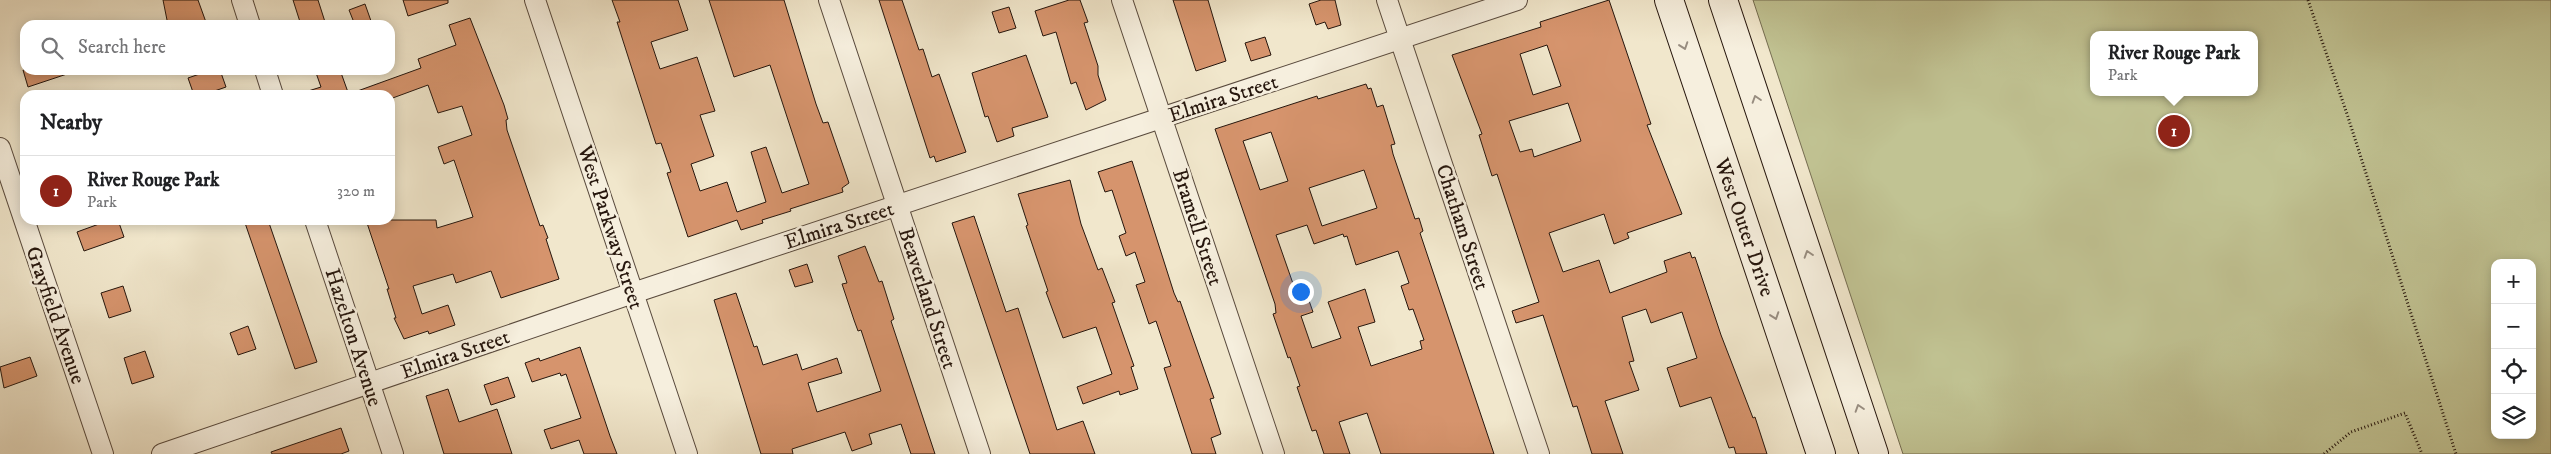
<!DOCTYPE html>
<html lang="en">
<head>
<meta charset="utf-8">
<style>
  :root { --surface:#fff; --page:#f6f6f6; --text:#202124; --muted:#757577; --line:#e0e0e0; --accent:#8f2418 }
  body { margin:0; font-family:"IM FELL DW Pica",serif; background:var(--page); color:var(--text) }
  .controls { position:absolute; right:15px; bottom:15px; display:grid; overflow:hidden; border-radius:10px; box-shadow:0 2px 12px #0003 }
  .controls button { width:45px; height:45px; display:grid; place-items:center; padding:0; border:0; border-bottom:1px solid var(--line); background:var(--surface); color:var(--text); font:25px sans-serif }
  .you { position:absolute; left:1300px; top:291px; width:18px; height:18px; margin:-12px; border:4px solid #fff; border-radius:50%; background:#1a73e8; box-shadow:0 0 0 8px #1a73e833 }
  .badge { display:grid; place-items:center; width:32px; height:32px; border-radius:50%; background:var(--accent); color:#fff; font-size:16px; font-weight:700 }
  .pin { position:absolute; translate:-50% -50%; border:2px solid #fff; box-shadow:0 1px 5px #0006 }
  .popup { position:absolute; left:2090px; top:31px; width:168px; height:65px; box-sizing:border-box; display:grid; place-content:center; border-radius:10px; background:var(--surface); filter:drop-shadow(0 1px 4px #0005); font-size:16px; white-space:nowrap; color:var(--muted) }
  .popup b { font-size:19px; color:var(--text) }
  .popup::after { content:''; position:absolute; left:50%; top:100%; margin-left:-10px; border:10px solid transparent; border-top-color:var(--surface) }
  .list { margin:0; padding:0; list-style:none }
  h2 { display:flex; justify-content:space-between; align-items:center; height:65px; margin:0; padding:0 20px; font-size:21px }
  h2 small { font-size:16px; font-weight:400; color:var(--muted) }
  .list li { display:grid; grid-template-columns:32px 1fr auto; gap:15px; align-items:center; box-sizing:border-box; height:70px; padding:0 20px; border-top:1px solid var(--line) }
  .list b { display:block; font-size:19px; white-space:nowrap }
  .list p { margin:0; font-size:16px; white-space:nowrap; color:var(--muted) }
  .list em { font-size:16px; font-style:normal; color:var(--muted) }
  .icon { flex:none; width:28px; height:28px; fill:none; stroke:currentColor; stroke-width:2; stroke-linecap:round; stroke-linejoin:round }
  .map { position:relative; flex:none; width:2551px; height:454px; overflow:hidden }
  .search { position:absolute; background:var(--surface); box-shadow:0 2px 12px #0003; left:20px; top:20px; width:375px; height:55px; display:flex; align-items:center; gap:12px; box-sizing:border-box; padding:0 18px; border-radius:15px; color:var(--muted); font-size:19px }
  .panel { position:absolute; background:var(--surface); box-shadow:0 2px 12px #0003; left:20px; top:90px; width:375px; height:135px; border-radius:15px }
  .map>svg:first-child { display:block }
  .green { fill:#c1c393; stroke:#746c50; fill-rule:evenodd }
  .building { fill:#d6946d; stroke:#26160d; fill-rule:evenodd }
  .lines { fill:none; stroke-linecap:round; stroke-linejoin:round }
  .street-casing { stroke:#594a3d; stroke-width:22 }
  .secondary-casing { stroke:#26160d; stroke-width:30 }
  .path { stroke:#26160d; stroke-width:3; stroke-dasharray:1 2.5; stroke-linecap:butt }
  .street { stroke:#f6efde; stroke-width:20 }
  .secondary { stroke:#f6efde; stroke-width:28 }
  .oneway { stroke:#988d80 }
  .labels { text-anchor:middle; stroke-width:5; stroke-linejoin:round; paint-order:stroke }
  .street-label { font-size:21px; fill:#26160d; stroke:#f6efde }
</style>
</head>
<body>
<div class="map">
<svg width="2551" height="454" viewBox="0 0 2551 454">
  <rect width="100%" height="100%" fill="#f1e7cc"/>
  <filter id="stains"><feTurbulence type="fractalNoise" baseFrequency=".004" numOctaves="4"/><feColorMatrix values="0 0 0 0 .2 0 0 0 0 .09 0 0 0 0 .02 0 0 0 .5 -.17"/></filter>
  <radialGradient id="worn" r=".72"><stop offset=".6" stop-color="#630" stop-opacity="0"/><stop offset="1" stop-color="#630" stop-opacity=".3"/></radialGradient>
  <!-- green -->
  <path class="green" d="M1753 0H2551V454H1903ZM2094 35H2254V92H2094ZM2495 263H2532V435H2495Z"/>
  <!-- building -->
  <g class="building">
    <path d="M163 0H198L207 25H168Z"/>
    <path d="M293 0H318L326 25H301Z"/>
    <path d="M403 0H448V3L408 16Z"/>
    <path d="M612 0H678L688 30 651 42 660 69 697 57 715 111 700 115 714 156 691 164 700 191 727 182 737 212 766 202 751 152 766 147 782 193 809 184 770 65 734 77 709 0H784L816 104 823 123 828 122 849 183 842 188 843 192 790 209 791 211 762 220 763 223 741 230 737 220 688 237 667 173 671 172 661 143 656 144 617 22H620Z"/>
    <path d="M879 0H902L919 50 923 49 932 77 939 74 966 152 936 162 934 156 930 158Z"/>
    <path d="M1069 0H1080L1088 22 1084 23 1098 66V75L1106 100 1086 110 1076 82 1071 84 1056 32 1043 36 1035 11Z"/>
    <path d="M1173 0H1208L1226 61 1196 71Z"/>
    <path d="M1321 0H1335L1341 25 1328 29 1325 22 1316 25 1309 4Z"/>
    <path d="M1609 0 1651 124 1647 125 1682 214 1627 233 1629 238 1614 244 1604 214 1549 233 1563 272 1599 260 1610 293 1667 272 1664 261 1690 252 1692 258 1695 257 1721 335 1753 418 1755 417 1767 454H1736L1734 447 1729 448 1711 397 1680 407 1667 368 1697 358 1682 312 1651 323 1646 309 1622 317 1634 361 1629 362 1639 390 1605 401 1623 454H1592L1577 406 1573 407 1543 315 1516 323 1512 311 1539 302 1497 174 1492 176 1479 135 1482 134 1452 55 1541 27 1540 22ZM1547 45 1561 86 1533 95 1520 54ZM1568 103 1581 141 1534 157 1532 149 1520 152 1509 121Z"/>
    <path d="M365 4 371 21 355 25 349 10Z"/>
    <path d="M1009 7 1016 28 999 33 992 12Z"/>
    <path d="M470 18 504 105 508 119 506 120 507 130 540 226 543 225 548 238 546 239 559 279 501 298 491 271 456 283 453 274 413 286 422 314 448 305 455 325 429 334 428 331 404 339 394 318H396L387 289H389L366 220H436L437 228 473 217 454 160 444 164 438 147 472 135 462 106 438 113 428 85 390 99V95H353L352 93 421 68 418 59 456 45 449 25Z"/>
    <path d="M1265 37 1271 55 1251 61 1245 43Z"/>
    <path d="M1026 55 1048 117 1012 128 1014 136 997 142 988 116 985 117 972 73Z"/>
    <path d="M23 70H70V73L28 87Z"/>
    <path d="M211 70H220L226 87 203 95H194L188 78Z"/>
    <path d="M315 70H340L349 95H305V92L321 87Z"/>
    <path d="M1366 84 1368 89 1371 88 1377 107 1383 105 1395 144 1391 145 1393 154 1415 219 1419 218 1423 231 1420 233 1494 454H1381L1367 413 1339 422 1350 454H1324L1316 430 1312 431 1297 387 1300 386 1290 357 1288 358 1273 314 1276 313 1275 304 1215 129 1317 96 1318 99ZM1271 132 1288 181 1260 190 1243 141ZM1364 170 1377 208 1322 226 1309 188ZM1307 225 1314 244 1343 234 1344 237 1347 236 1356 265 1398 251 1409 283 1401 286 1409 310 1413 309 1424 340 1420 341 1422 349 1371 366 1358 327 1375 322 1365 289 1328 302 1341 338 1312 348 1301 316 1313 312 1306 292 1297 295 1276 235Z"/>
    <path d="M1132 161 1174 293 1178 302 1180 301 1214 398 1210 399 1221 434 1211 438 1216 454H1192L1164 368 1171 366 1156 321 1149 324 1136 285 1145 282 1135 252 1126 256 1119 236 1126 233 1112 190 1105 192 1098 172Z"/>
    <path d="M1070 180 1081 224 1098 270 1102 268 1115 302 1112 303 1134 366 1131 367 1138 389 1120 395 1119 391 1083 404 1077 387 1112 374 1096 327 1063 338 1046 292 1048 291 1026 226 1028 225 1018 194Z"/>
    <path d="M974 216 1006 312 1018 308 1057 430 1083 421 1095 454H1030L952 223Z"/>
    <path d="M110 220H118L124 237 84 251 77 232Z"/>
    <path d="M244 220H268L317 362 295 369Z"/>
    <path d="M865 246 879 282 882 281 894 319 891 321 935 454H911L901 424 869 434 872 444 852 451 845 432 792 449 793 454H761L714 300 736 293 754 347 757 346 763 365 797 354 802 370 837 358 842 373 808 383 817 412 881 391 861 330 858 331 854 320 842 284 847 283 838 256Z"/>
    <path d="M807 264 813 282 795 287 789 270Z"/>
    <path d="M123 286 131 311 109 318 101 293Z"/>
    <path d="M248 326 256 349 238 355 230 333Z"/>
    <path d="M580 347 610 436 617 454H584L579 440 551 449 544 430 581 418 566 374 561 376 560 373 532 382 525 363 539 358 540 361Z"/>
    <path d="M145 351 154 377 132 384 124 358Z"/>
    <path d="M30 357 37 376 4 388 0 367Z"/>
    <path d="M508 377 515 397 491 405 484 385Z"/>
    <path d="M448 389 459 422 497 409 512 454H444L426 396Z"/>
    <path d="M341 428 349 451 341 454H272L271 452Z"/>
  </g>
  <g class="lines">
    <!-- street casing -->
    <g class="street-casing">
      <g id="street">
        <path d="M242 0 250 25"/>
        <path d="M535 0 687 454"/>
        <path d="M829 0 980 454"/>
        <path d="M1122 0 1274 454"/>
        <path d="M1387 0 1539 454"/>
        <path d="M265 70 273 95"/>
        <path d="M0 148 103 454"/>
        <path d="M315 220 393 454"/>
        <path d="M162 454 633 293 1517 0"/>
      </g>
    </g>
    <!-- secondary casing -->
    <g class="secondary-casing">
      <g id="secondary">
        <path d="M1669 0 1821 454"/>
        <path d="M1723 0 1874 454"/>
      </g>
    </g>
    <!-- path -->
    <g class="path">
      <path d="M2308 0 2347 114 2456 454"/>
      <path d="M2324 454 2351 432 2405 413 2422 454"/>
    </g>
    <!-- street -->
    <use href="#street" class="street"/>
    <!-- secondary -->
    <use href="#secondary" class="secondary"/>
  </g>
  <!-- one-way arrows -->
  <defs><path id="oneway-chevron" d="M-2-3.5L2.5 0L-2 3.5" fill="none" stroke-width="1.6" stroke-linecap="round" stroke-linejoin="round" transform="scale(1.25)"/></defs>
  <g class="oneway">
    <use href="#oneway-chevron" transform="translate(1684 46) rotate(71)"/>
    <use href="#oneway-chevron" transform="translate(1756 99) rotate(-108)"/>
    <use href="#oneway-chevron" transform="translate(1808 254) rotate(-108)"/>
    <use href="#oneway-chevron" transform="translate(1775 316) rotate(71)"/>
    <use href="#oneway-chevron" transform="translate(1859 408) rotate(-108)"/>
  </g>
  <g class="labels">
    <!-- street labels -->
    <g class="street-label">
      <text transform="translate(1223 98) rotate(-18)" y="7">Elmira Street</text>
      <text transform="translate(839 225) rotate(-18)" y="7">Elmira Street</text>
      <text transform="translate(611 227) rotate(72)" y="7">West Parkway Street</text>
      <text transform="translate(1198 227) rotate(72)" y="7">Bramell Street</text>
      <text transform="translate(1463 227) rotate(72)" y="7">Chatham Street</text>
      <text transform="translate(1745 227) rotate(71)" y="7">West Outer Drive</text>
      <text transform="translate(928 298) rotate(72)" y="7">Beaverland Street</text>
      <text transform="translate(56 315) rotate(71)" y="7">Grayfield Avenue</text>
      <text transform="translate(354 337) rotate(72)" y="7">Hazelton Avenue</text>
      <text transform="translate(455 354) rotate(-19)" y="7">Elmira Street</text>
    </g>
  </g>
  <rect width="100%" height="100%" filter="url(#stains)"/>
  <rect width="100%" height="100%" fill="url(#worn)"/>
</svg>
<div class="controls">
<button>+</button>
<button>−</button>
<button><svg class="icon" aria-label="locate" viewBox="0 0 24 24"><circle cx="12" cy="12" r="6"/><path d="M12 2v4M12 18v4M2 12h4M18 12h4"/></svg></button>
<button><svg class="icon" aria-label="layers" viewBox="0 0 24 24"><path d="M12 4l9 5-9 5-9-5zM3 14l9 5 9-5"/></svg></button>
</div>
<div class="you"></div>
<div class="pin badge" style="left:2174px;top:131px">1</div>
<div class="popup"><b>River Rouge Park</b>Park</div>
<div class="search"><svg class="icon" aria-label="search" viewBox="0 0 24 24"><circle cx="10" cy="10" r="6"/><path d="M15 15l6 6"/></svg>Search here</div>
<section class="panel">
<h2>Nearby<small></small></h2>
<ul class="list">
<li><span class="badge">1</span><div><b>River Rouge Park</b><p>Park</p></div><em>320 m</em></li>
</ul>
</section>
</div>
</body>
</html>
